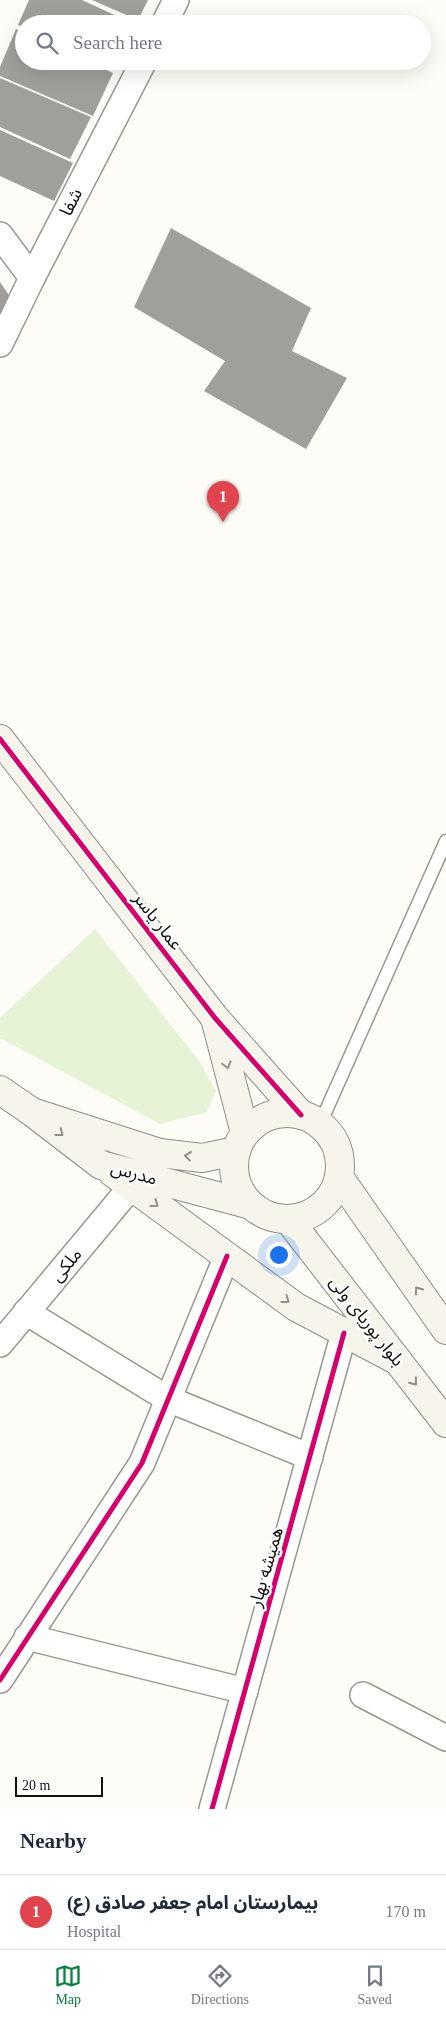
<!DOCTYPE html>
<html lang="en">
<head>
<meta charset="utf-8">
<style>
  :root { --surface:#fff; --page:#f6f6f7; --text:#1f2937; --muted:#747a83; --line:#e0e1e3; --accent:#0b8043 }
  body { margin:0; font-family:"Times New Roman","Noto Sans Arabic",serif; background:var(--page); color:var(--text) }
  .scale { position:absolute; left:15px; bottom:12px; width:88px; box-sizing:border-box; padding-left:5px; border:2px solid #111; border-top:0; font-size:14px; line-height:18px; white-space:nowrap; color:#111; -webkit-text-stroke:4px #fff; paint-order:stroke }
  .you { position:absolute; left:278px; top:1254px; width:18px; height:18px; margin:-12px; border:4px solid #fff; border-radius:50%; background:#1a73e8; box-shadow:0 0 0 8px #1a73e833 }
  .badge { display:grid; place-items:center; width:32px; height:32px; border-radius:50%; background:var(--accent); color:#fff; font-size:16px; font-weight:700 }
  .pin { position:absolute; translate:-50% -41px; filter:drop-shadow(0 1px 2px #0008) }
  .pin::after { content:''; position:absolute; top:26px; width:18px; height:15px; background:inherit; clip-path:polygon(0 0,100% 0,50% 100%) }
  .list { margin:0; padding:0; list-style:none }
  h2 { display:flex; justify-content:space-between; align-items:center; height:65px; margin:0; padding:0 20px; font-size:21px }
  h2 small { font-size:16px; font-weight:400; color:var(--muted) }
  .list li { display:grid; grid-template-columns:32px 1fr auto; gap:15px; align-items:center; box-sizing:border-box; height:75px; padding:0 20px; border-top:1px solid var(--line) }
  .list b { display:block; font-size:19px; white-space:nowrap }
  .list p { margin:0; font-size:16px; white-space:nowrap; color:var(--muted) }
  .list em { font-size:16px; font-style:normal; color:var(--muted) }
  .icon { flex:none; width:28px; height:28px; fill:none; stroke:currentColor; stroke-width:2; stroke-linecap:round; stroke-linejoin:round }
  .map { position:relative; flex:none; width:446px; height:1809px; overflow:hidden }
  .search { position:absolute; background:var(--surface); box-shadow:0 5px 20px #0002; left:15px; right:15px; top:15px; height:55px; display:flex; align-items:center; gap:12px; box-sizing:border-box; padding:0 18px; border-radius:28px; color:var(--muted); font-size:19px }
  .sheet { height:140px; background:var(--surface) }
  nav { display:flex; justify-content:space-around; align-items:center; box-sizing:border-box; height:70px; border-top:1px solid var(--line); background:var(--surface); font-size:14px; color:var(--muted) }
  nav a { display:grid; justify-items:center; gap:2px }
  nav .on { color:var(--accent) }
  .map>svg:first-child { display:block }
  .green { fill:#e7f3d7 }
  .building { fill:#a19f9c }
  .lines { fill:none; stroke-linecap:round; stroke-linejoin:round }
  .lane-casing { stroke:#979795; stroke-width:15 }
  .street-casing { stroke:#979795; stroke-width:28 }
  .secondary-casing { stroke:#8e8d8b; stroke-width:30 }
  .lane { stroke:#fffffe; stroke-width:12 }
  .street { stroke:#fffffe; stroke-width:25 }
  .secondary { stroke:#f6f4eb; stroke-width:28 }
  .cycleway-casing { stroke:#fff; stroke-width:8 }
  .cycleway { stroke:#d6006c; stroke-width:5 }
  .oneway { stroke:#8f8e89 }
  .labels { text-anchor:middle; stroke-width:5; stroke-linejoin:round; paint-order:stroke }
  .street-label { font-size:18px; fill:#111; stroke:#fff }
</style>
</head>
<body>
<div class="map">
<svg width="446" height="1809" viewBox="0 0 446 1809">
  <rect width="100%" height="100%" fill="#fdfcf7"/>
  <!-- green -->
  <path class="green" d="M95 929 200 1062 216 1091 207 1112 160 1124 0 1038V1018Z"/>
  <!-- building -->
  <g class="building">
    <path d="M29 0H82L134 24H24V27L18 25Z"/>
    <path d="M92 0H148L138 20Z"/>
    <path d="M16 29 24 32V61H87L113 73 93 116 0 76V67Z"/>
    <path d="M102 61H117L115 67Z"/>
    <path d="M0 78 91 117 70 159 0 127Z"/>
    <path d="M0 130 73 163 54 201 0 176Z"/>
    <path d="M171 228 311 308 292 351 347 378 306 449 204 391 225 361 134 307Z"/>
    <path d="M0 282 19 310 0 323Z"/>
  </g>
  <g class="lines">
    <!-- lane casing -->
    <g class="lane-casing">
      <path id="lane" d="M320 1124 446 841"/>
    </g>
    <!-- street casing -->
    <g class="street-casing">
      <g id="street">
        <path d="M164 24 176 0"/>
        <path d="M0 235 32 278"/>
        <path d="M0 344 32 278 144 61"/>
        <path d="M26 1312 168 1399 310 1457"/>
        <path d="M0 1344 131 1187"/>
        <path d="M27 1637 245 1691"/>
        <path d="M0 1680 142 1463 227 1256"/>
        <path d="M363 1695 446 1738"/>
        <path d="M212 1809 344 1333"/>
      </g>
    </g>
    <!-- secondary casing -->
    <g class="secondary-casing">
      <g id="secondary">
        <path d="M0 739 215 1018 301 1115"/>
        <path d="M216 1022 245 1133"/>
        <path d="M0 1090 32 1112"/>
        <circle cx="287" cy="1166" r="53"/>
        <path d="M236 1151 202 1158 160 1153 32 1112 101 1165 251 1205"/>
        <path d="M113 1173 296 1307 398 1361"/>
        <path d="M339 1177 446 1330"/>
        <path d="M288 1219 446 1423"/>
      </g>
    </g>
    <!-- lane -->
    <use href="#lane" class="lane"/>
    <!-- street -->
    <use href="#street" class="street"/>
    <!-- secondary -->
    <use href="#secondary" class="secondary"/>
    <!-- cycleway casing -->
    <g class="cycleway-casing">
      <g id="cycleway">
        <path d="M0 739 215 1018 301 1115"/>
        <path d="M0 1680 142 1463 227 1256"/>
        <path d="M212 1809 344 1333"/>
      </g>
    </g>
    <!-- cycleway -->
    <use href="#cycleway" class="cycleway"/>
  </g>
  <!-- one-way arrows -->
  <defs><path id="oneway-chevron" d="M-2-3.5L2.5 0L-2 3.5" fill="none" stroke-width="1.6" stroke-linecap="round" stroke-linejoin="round" transform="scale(1.25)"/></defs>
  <g class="oneway">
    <use href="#oneway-chevron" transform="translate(227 1065) rotate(75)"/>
    <use href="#oneway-chevron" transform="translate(60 1133) rotate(38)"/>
    <use href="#oneway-chevron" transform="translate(188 1156) rotate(-173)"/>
    <use href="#oneway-chevron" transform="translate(155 1204) rotate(36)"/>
    <use href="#oneway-chevron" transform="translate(418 1290) rotate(-125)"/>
    <use href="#oneway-chevron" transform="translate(286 1300) rotate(36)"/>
    <use href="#oneway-chevron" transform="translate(414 1382) rotate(52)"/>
  </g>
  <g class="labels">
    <!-- street labels -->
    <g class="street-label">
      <text transform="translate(71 202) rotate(-63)" y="6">شفا</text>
      <text transform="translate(158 921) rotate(52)" y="6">عمار یاسر</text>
      <text transform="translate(134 1173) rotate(15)" y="6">مدرس</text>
      <text transform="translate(66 1265) rotate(-50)" y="6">ملکی</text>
      <text transform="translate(367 1321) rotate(52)" y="6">بلوار پوریای ولی</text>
      <text transform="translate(266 1567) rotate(-74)" y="6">همیشه بهار</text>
    </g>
  </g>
</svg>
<div class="scale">20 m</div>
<div class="you"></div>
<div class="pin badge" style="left:223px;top:522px;background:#e0444e">1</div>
<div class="search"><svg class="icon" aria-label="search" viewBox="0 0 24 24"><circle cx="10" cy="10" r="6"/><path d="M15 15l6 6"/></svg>Search here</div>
</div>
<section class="sheet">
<h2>Nearby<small></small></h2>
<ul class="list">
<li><span class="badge" style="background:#e0444e">1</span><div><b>بیمارستان امام جعفر صادق (ع)</b><p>Hospital</p></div><em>170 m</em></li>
</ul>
</section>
<nav>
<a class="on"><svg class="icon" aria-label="map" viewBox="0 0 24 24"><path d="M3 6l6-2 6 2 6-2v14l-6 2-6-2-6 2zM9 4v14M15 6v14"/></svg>Map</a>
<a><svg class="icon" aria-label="directions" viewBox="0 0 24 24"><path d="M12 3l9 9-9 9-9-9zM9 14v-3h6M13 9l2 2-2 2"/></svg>Directions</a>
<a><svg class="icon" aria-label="saved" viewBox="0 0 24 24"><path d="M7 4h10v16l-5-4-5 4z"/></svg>Saved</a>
</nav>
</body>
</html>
